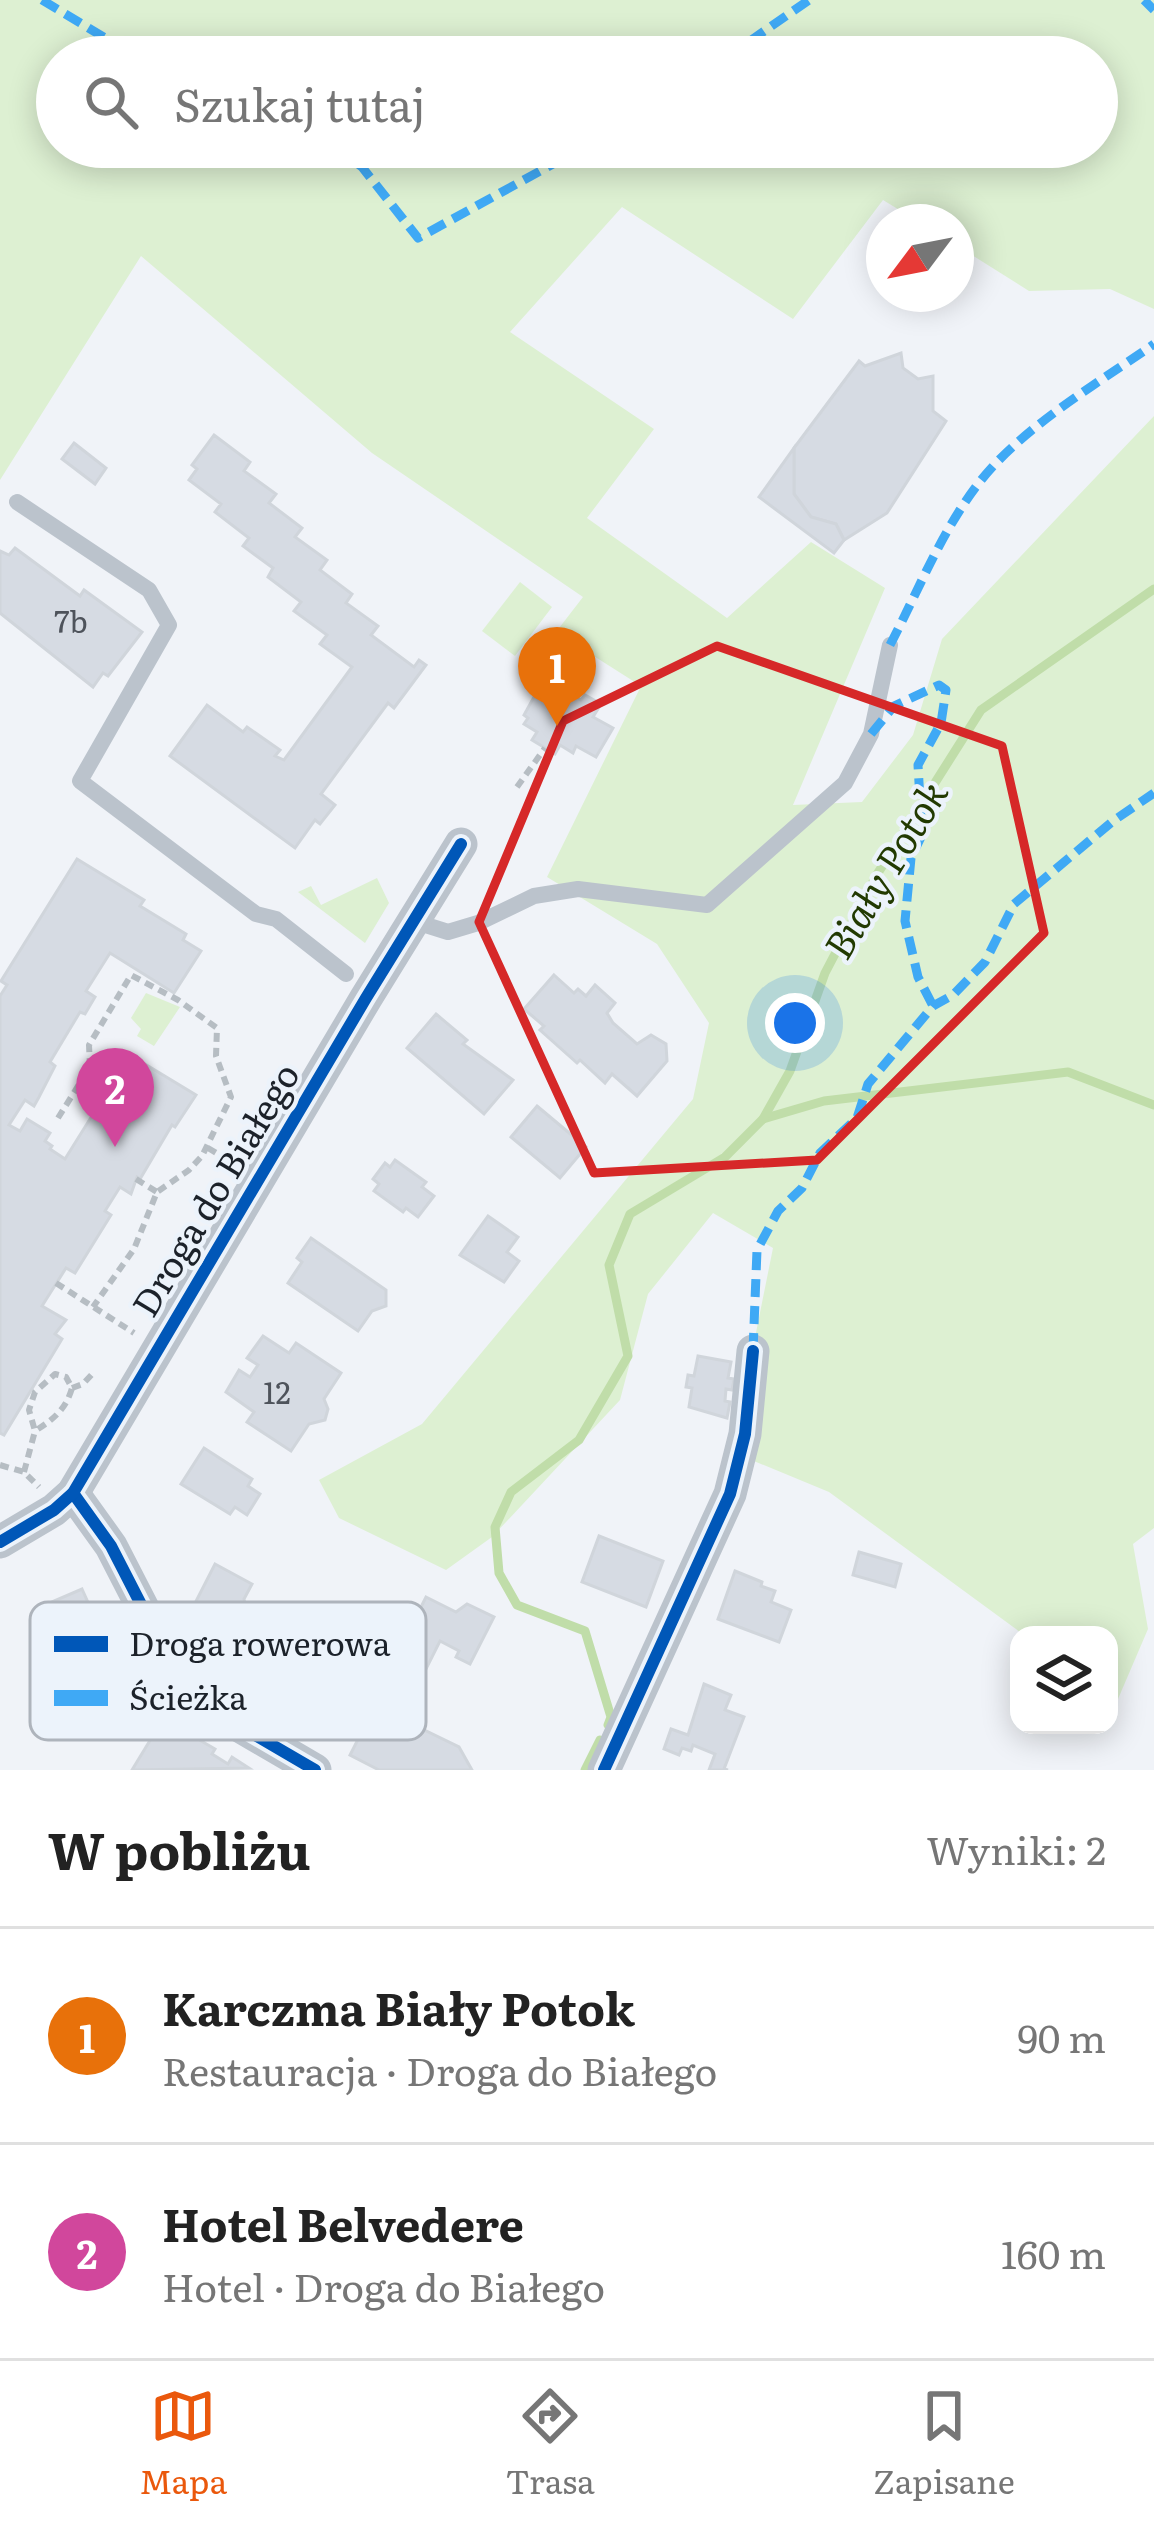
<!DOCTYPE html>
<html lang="pl">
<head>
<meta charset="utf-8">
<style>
  :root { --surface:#fff; --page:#f6f6f6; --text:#222; --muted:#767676; --line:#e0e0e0; --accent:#ea580c }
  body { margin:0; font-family:Literata,serif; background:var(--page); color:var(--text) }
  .controls { position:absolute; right:36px; bottom:36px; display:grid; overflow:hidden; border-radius:24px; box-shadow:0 6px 30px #0003 }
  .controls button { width:108px; height:108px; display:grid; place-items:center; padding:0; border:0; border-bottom:3px solid var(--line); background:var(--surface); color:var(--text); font:60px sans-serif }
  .compass { position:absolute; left:866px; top:204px; width:108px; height:108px; border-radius:50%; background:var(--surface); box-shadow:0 6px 30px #0003; rotate:238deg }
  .you { position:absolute; left:795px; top:1023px; width:42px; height:42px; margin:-30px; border:9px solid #fff; border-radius:50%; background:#1a73e8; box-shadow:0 0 0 18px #1a73e833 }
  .badge { display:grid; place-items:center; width:78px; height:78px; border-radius:50%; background:var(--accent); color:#fff; font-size:39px; font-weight:700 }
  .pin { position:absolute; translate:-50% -99px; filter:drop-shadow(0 3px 6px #0008) }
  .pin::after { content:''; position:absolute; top:63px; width:42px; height:36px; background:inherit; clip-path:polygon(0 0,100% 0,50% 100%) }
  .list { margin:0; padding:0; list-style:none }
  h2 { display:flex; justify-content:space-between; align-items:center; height:156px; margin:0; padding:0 48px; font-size:51px }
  h2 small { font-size:39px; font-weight:400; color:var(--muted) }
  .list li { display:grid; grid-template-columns:78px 1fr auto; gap:36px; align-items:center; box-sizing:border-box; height:216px; padding:0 48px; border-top:3px solid var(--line) }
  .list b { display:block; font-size:45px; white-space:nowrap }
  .list p { margin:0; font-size:39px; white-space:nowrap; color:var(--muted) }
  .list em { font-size:39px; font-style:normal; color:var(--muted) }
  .icon { flex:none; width:66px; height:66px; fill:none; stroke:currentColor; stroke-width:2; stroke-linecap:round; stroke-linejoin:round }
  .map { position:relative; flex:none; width:1154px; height:1770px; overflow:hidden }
  .search { position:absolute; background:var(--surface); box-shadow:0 6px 30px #0003; left:36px; right:36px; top:36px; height:132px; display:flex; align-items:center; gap:30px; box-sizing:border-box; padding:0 42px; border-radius:66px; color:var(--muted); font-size:45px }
  .sheet { height:588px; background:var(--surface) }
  nav { display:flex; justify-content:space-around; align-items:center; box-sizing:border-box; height:168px; border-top:3px solid var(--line); background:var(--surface); font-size:33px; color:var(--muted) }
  nav a { display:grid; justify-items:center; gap:6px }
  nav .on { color:var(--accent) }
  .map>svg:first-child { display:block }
  .green { fill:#ddf0d2; fill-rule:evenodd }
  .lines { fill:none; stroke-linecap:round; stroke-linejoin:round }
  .stream { stroke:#c0dda9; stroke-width:9 }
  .building { fill:#d6dbe3; stroke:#d0d5db; stroke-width:3 }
  .path { stroke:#b6bdc3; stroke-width:6; stroke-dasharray:9 6; stroke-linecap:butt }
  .service { stroke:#bbc3cc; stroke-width:16 }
  .minor { stroke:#bbc3cc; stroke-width:33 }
  .quiet { stroke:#3fa9f5; stroke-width:9; stroke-dasharray:18 9; stroke-linecap:butt }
  .cycleway-casing { stroke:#ecf3fb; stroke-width:20 }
  .cycleway { stroke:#0057b8; stroke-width:12 }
  .marked { fill:none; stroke:#d62828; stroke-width:9; stroke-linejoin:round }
  .labels { text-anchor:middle; stroke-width:9; stroke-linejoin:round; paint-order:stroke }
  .number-label { font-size:30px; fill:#4e535b }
  .street-label { font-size:36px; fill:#1c222a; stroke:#ecf3fb }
  .water-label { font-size:39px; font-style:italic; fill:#223a02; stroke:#ecf3fb }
  .key { fill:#ecf3fb; stroke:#aeb4bc; stroke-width:3 }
  .key-label { font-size:33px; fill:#1c222a }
</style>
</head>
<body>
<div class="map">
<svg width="1154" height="1770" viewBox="0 0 1154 1770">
  <rect width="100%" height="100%" fill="#f0f3f8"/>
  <!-- green -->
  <g class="green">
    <path d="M0 0H1154V309L1110 289 1029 291 956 245V222H919L883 200 793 319 622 207 510 332 654 429 587 518 727 618 811 542 885 588 793 805 862 802 913 735 942 639 1154 416V1528L1133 1544 1148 1629 1115 1706 1109 1701V1635H1024L829 1492 732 1452 773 1248 713 1213 648 1294 620 1400 492 1537 446 1570 339 1518 319 1480 422 1424 693 1099 709 1023 657 944 547 877 641 686 556 632 583 597 372 453 141 256 0 480ZM57 57H1097V147H57Z"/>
    <path d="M520 582 552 607 515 656 482 631Z"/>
    <path d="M377 878 389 903 365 943 298 892 311 886 321 905Z"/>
    <path d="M146 993 180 1007 154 1046 137 1036 141 1029 131 1018Z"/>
  </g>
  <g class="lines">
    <!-- stream -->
    <g class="stream">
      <path d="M763 1119 824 1101 1068 1072 1154 1105"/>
      <path d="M608 1725 611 1717 585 1631 517 1605 499 1573 495 1527 511 1492 579 1440 628 1356 609 1265 630 1214 725 1157 763 1119 790 1071 825 973 876 876 981 710 1154 589"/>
      <path d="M585 1770 600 1740"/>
    </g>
  </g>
  <!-- building -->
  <g class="building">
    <path d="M901 353 903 368 918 379 933 376V411L946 421 887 513 844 540 836 524 811 517 794 494V448L859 361 865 366Z"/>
    <path d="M214 435 250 462 244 471 276 494 269 503 302 528 295 537 327 560 320 570 352 594 346 603 378 626 371 635 414 667 419 660 426 665 394 708 388 703 321 794 335 805 320 824 315 820 295 848 170 756 207 705 243 732 247 727 280 750 275 756 284 760 352 667 320 644 327 635 294 611 301 602 268 577 273 568 243 546 249 538 215 512 221 504 189 480 197 469 192 465Z"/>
    <path d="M74 443 106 468 95 484 62 459Z"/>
    <path d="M794 448V494L811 517 836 524 844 540 834 553 759 497Z"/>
    <path d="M15 548 80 596 84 590 142 632 108 676 103 673 93 687 0 613V551L9 555Z"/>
    <path d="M553 676 569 686 566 691 581 700 585 695 601 704 593 717 613 728 596 757 576 746 573 753 560 745 555 754 532 740 537 732 524 724 528 718 524 715 540 686 545 689Z"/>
    <path d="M77 859 144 900 140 906 186 934 183 940 201 951 174 993 110 953 86 991 95 997 85 1014 80 1012 50 1062 55 1066 39 1097 34 1106 25 1100 9 1125 20 1131 27 1119 50 1133 45 1141 52 1146 50 1149 65 1159 130 1055 196 1095 175 1127 172 1125 140 1179 137 1177 131 1194 120 1187 105 1211 111 1215 75 1273 66 1268 42 1306 66 1320 55 1334 62 1339 4 1435 0 1433V996L7 985 1 981Z"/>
    <path d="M554 975 574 993 578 989 586 996 595 985 615 1003 607 1013 613 1023 637 1044 651 1035 666 1044 667 1061 637 1096 612 1074 605 1083 580 1060 577 1063 540 1030 544 1026 524 1009Z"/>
    <path d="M436 1014 467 1040 463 1044 513 1080 484 1114 407 1048Z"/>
    <path d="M537 1106 586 1147 560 1178 511 1137Z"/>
    <path d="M395 1160 426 1182 422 1187 434 1196 418 1217 406 1208 403 1212 374 1191 379 1184 373 1179 385 1163 390 1167Z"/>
    <path d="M488 1216 518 1237 507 1252 519 1261 504 1282 460 1255Z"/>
    <path d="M311 1238 386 1290V1306L372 1311 358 1331 288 1283 302 1262 297 1258Z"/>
    <path d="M263 1336 289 1353 296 1343 341 1373 324 1399 328 1409 325 1420 309 1424 291 1451 247 1422 254 1412 226 1392 239 1370 250 1377 258 1365 247 1358Z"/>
    <path d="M698 1356 731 1362 728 1378 734 1379 732 1390 726 1389 725 1401 730 1402 727 1418 689 1407 692 1388 686 1387 688 1375 694 1376Z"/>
    <path d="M204 1448 252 1479 248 1486 260 1494 247 1515 235 1507 230 1514 181 1484Z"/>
    <path d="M599 1536 663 1561 646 1607 582 1582Z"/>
    <path d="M859 1552 901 1564 895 1587 853 1575Z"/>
    <path d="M215 1564 252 1584 244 1599 245 1604 255 1609 243 1634 192 1609Z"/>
    <path d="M735 1571 762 1582 761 1586 775 1591 771 1602 791 1610 779 1642 718 1619Z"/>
    <path d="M82 1589 91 1609 99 1605 109 1625 100 1629 109 1650 67 1669 40 1607Z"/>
    <path d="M426 1597 456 1612 467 1604 494 1617 470 1664 456 1657 459 1651 440 1641 422 1677 393 1661 397 1654 390 1650 398 1634 405 1638 412 1624 404 1621 409 1612 417 1615Z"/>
    <path d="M704 1684 731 1695 725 1710 744 1717 724 1769 728 1770H709L715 1754 693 1745 691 1751 682 1748 679 1755 664 1749 671 1729 688 1735Z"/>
    <path d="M375 1706 459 1747 472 1770H379L350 1755Z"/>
    <path d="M160 1724 176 1734 179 1728 215 1749 212 1754 228 1764 232 1757 249 1768 132 1770Z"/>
  </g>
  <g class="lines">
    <!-- path -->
    <g class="path">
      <path d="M517 787 545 748"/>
      <path d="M58 1118 90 1067 89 1045 131 975 178 1000 217 1028 216 1056 231 1097 202 1156 189 1170 157 1192 134 1249 93 1307"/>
      <path d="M208 1148 233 1163"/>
      <path d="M136 1179 157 1192"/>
      <path d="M56 1283 134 1333"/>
      <path d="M72 1388 83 1384 94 1372"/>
      <path d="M0 1465 24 1472 39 1487"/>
      <path d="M24 1472 35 1431 29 1410 35 1392 55 1374 66 1377 72 1388C66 1409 54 1419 35 1431"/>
    </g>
    <!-- service -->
    <g class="service">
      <path d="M17 502 149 590 169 625 80 781 256 914 276 919 346 974"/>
      <path d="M413 921 448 932 478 923 534 896 578 889 707 905 845 783 871 734 890 645"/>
    </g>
    <!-- minor -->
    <g class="minor">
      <path d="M73 1493 111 1546 168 1657 192 1691 231 1721 315 1770"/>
      <path d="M0 1542 54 1510 73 1493 366 998 461 844"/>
      <path d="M604 1770 730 1494 745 1434 753 1351"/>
    </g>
    <!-- quiet -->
    <g class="quiet">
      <path d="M42 0 137 57"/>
      <path d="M1144 0 1154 10"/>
      <path d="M727 57 809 0"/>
      <path d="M337 147 362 167 418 238 584 147"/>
      <path d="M890 645C922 584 949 511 998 461 1043 415 1101 381 1154 344"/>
      <path d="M871 734 894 706 939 685 946 690 941 723 918 765 922 835 911 858 905 921 918 977 933 1006"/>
      <path d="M753 1351 757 1250 778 1211 802 1188 820 1153 857 1118 868 1084 933 1006 953 995 985 962 1014 904 1113 821 1154 793"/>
    </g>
    <!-- cycleway casing -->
    <g class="cycleway-casing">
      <g id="cycleway">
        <path d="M73 1493 111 1546 168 1657 192 1691 231 1721 315 1770"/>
        <path d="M0 1542 54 1510 73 1493 366 998 461 844"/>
        <path d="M604 1770 730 1494 745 1434 753 1351"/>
      </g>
    </g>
    <!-- cycleway -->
    <use href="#cycleway" class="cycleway"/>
  </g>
  <!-- marked area -->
  <path class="marked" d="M717 646 1002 746 1044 933 817 1160 594 1173 479 922 563 721Z"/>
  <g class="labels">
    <!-- number labels -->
    <g class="number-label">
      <text x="71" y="633">7b</text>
      <text x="277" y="1404">12</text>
    </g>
    <!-- street labels -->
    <g class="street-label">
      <text transform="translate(216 1190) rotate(-59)" y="13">Droga do Białego</text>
    </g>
    <!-- water labels -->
    <g class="water-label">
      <text transform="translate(886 870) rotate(-59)" y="14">Biały Potok</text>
    </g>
  </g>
  <!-- legend -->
  <rect x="30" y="1602" width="396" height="138" rx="18" class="key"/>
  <rect x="54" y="1636" width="54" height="16" fill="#0057b8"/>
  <rect x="54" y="1690" width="54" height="16" fill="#3fa9f5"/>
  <g class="key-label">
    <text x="129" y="1656">Droga rowerowa</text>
    <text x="129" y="1710">Ścieżka</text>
  </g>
</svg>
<div class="controls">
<button><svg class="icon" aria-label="layers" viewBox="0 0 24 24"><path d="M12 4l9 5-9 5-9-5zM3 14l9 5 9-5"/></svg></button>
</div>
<svg class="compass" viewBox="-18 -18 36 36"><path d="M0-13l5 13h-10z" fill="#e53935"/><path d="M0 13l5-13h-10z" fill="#767676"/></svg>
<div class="you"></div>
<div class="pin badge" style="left:557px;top:726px;background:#e8710a">1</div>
<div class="pin badge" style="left:115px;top:1147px;background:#d1479c">2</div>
<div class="search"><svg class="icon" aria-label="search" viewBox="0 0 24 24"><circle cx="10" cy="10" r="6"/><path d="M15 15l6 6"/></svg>Szukaj tutaj</div>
</div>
<section class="sheet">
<h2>W pobliżu<small>Wyniki: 2</small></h2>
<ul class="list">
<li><span class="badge" style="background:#e8710a">1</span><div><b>Karczma Biały Potok</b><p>Restauracja · Droga do Białego</p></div><em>90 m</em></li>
<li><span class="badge" style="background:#d1479c">2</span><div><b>Hotel Belvedere</b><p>Hotel · Droga do Białego</p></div><em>160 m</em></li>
</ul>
</section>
<nav>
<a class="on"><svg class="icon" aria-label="map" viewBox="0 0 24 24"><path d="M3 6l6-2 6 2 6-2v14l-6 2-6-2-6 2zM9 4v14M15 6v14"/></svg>Mapa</a>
<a><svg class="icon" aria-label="directions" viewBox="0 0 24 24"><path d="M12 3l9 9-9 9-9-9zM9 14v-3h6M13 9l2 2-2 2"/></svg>Trasa</a>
<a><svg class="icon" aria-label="saved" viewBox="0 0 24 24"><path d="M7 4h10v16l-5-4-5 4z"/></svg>Zapisane</a>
</nav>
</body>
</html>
